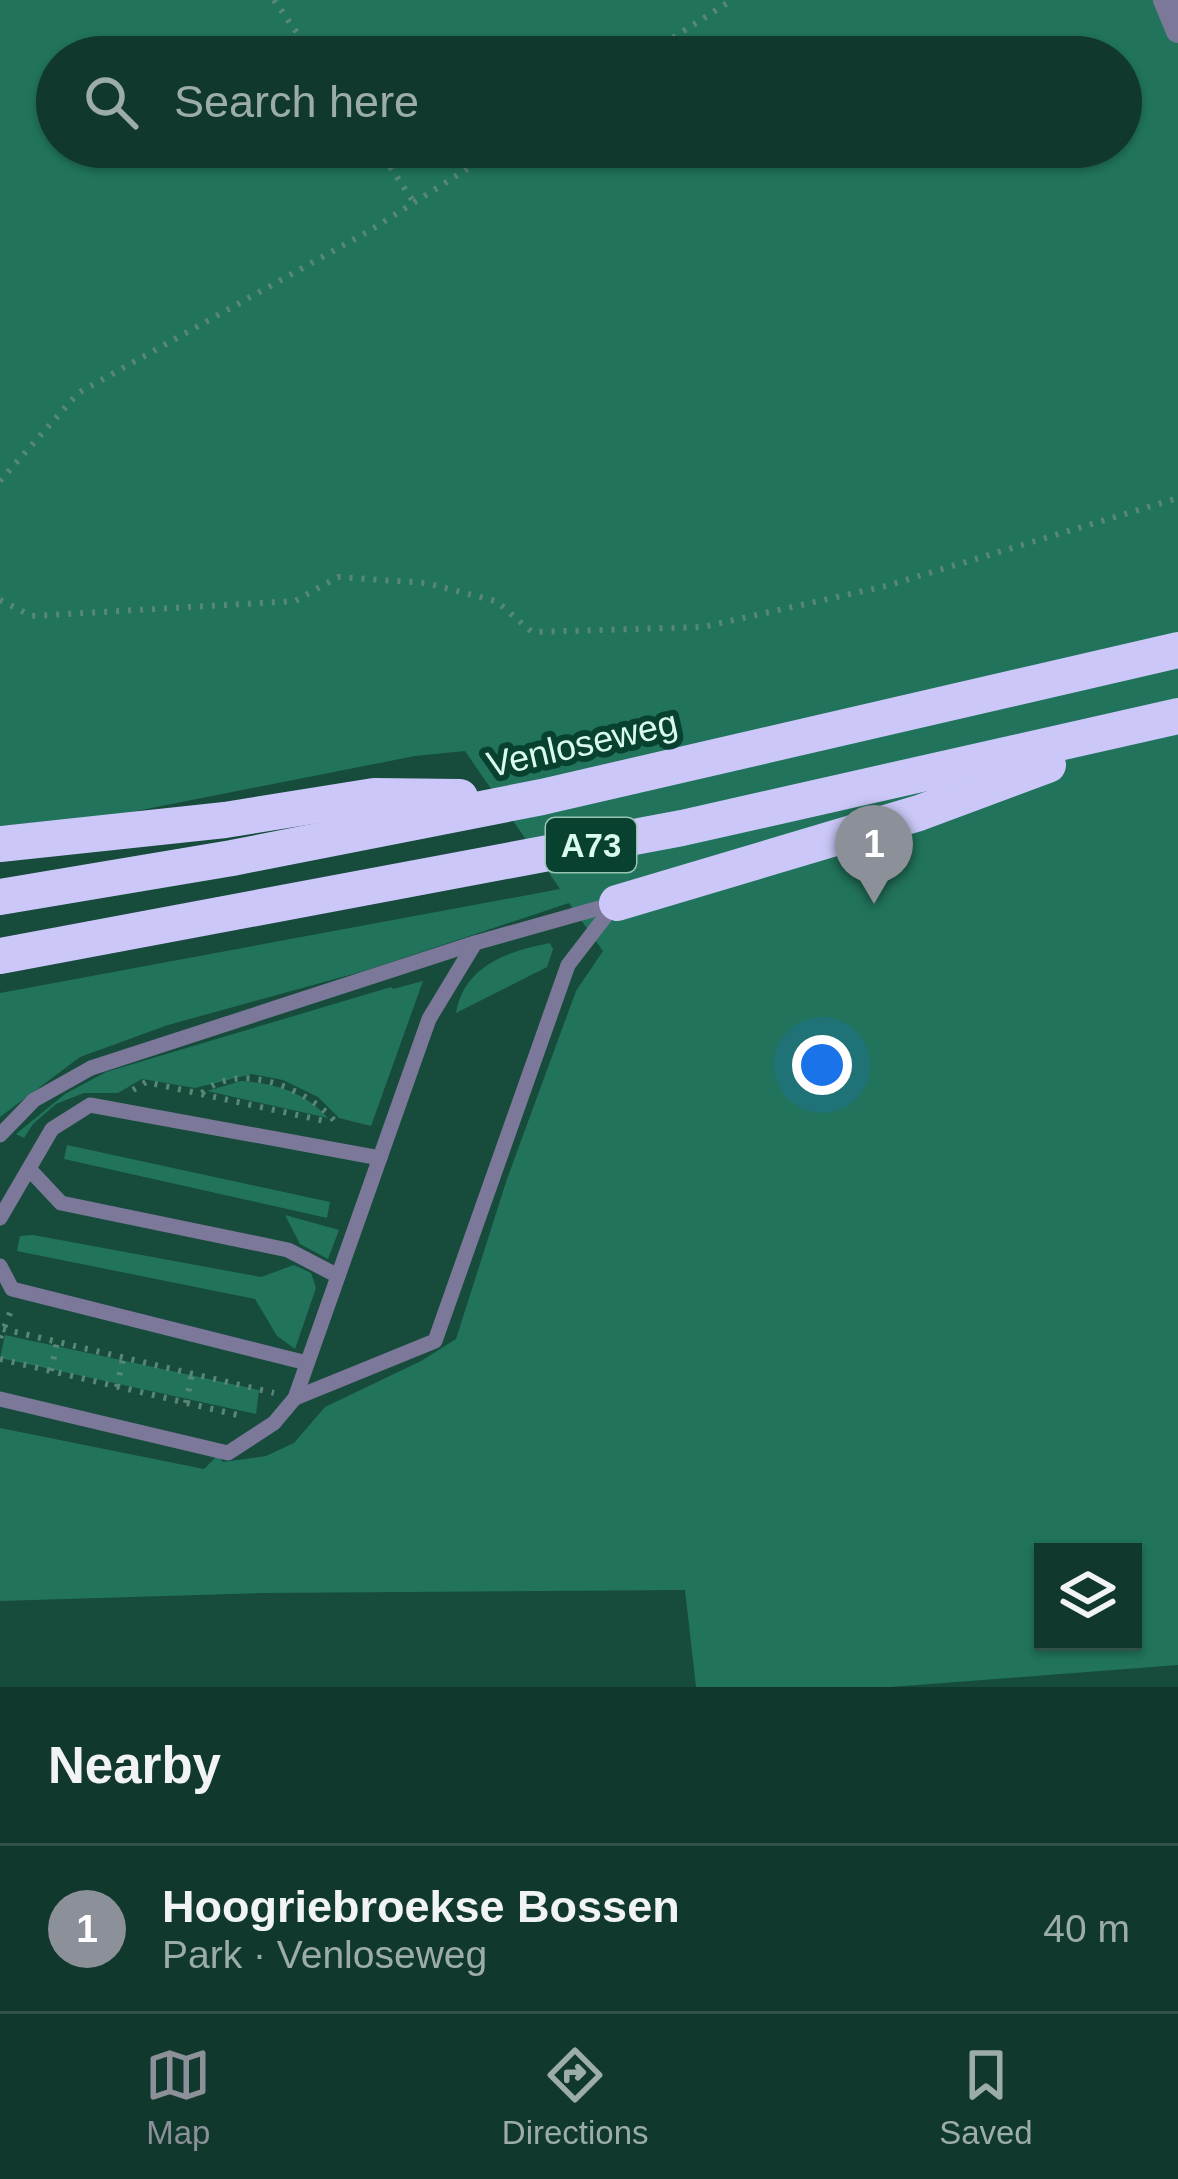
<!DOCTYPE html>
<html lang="en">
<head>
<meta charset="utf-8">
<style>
  :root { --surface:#11382c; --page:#1e4338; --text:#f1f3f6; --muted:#9caca9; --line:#305248; --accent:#8c9099 }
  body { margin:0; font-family:Arial,sans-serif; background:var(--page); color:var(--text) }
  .controls { position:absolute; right:36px; bottom:36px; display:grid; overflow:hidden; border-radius:0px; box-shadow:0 3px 9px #0004 }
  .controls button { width:108px; height:108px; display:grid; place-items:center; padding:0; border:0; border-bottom:3px solid var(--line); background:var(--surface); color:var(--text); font:60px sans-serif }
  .you { position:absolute; left:822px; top:1065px; width:42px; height:42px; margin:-30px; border:9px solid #fff; border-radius:50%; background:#1a73e8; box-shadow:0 0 0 18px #1a73e833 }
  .badge { display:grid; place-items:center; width:78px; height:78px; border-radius:50%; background:var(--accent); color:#fff; font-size:39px; font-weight:700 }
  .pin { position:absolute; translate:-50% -99px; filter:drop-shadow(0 3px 6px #0008) }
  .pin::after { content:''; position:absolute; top:63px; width:42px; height:36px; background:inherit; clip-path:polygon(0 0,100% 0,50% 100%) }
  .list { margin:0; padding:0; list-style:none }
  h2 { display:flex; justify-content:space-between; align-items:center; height:156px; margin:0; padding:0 48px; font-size:51px }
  h2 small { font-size:39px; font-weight:400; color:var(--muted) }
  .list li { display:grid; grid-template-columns:78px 1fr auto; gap:36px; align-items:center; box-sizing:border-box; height:168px; padding:0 48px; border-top:3px solid var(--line) }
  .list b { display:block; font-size:45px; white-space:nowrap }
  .list p { margin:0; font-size:39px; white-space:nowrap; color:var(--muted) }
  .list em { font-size:39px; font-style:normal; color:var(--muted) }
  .icon { flex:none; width:66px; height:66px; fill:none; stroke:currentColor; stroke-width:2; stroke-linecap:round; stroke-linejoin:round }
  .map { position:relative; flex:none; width:1178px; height:1687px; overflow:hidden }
  .search { position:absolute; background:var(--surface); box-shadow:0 3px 9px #0004; left:36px; right:36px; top:36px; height:132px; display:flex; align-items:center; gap:30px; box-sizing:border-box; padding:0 42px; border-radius:66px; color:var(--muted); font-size:45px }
  .sheet { height:324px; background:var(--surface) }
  nav { display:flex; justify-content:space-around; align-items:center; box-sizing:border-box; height:168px; border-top:3px solid var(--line); background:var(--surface); font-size:33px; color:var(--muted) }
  nav a { display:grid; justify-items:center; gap:6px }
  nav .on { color:var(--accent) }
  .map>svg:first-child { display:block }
  .green { fill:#21745b; fill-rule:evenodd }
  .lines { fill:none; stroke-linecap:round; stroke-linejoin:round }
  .path { stroke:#598777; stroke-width:6; stroke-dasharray:3 9; stroke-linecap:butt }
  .service { stroke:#7b789a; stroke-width:15 }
  .tertiary { stroke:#7b789a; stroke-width:24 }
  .motorway { stroke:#cbc8f9; stroke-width:36 }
  .labels { text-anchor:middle; stroke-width:12; stroke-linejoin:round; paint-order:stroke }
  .shield { fill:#084130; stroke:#9ac3b4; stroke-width:3 }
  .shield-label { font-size:33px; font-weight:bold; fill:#d9fbed }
  .street-label { font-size:36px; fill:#d9fbed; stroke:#084130 }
</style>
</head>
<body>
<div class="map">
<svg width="1178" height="1687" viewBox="0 0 1178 1687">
  <rect width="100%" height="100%" fill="#174b3b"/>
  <!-- green -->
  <g class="green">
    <path d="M0 0H1178V1665L891 1687H696L685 1590 261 1593 0 1601V1428L204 1469 218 1455 223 1462 266 1456 294 1443 325 1407 421 1361 456 1339 507 1179 576 991 603 951 569 903 364 971 168 1025 80 1057 0 1117V993L560 889 465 751 415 756 121 814 0 826ZM57 57H1121V147H57ZM1043 1552H1133V1642H1043Z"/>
    <path d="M550 943 553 949 547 967 456 1013C464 965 509 951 550 943Z"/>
    <path d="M423 981 371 1126 339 1118 318 1097 283 1080 252 1074 195 1088 142 1079 118 1093H84L56 1104 33 1124 24 1138 16 1134 65 1094 106 1072 391 987 393 989Z"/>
    <path d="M241 1081C275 1083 305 1092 328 1118L207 1091Z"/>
    <path d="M67 1145 330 1202 327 1218 64 1159Z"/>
    <path d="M285 1215 339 1230 328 1259 300 1244Z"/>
    <path d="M33 1235 261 1277 294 1265 311 1273 316 1288 295 1349 277 1336 255 1299 17 1251 20 1236Z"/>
    <path d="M5 1335 259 1390 256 1414 0 1358Z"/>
  </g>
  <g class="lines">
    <!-- path -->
    <g class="path">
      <path d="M274 0 314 57"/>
      <path d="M643 57 732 0"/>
      <path d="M377 147 413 201"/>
      <path d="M0 481 78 393 369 231 502 147"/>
      <path d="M0 600 32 616 295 601 338 577 426 583 496 601 532 632 703 627 886 586 1178 498"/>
      <path d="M133 1090 146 1082 329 1122"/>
      <path d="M202 1093C240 1059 311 1090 337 1124"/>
      <path d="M3 1329 274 1393"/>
      <path d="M0 1338 12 1308"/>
      <path d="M0 1359 242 1416"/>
      <path d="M51 1371 57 1342"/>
      <path d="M117 1387 123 1358"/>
      <path d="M186 1403 192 1374"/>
    </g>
    <!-- service -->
    <g class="service">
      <path d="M0 1135 34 1100 91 1068 475 943 617 903"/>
      <path d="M30 1170 61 1203 288 1250 338 1276"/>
      <path d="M0 1218 52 1129 90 1105 380 1158"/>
      <path d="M0 1266 12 1289 307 1363"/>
      <path d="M295 1398 435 1341 568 965 615 904"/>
      <path d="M0 1399 228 1453 274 1423 295 1398 429 1019 475 943"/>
    </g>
    <!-- tertiary -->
    <path class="tertiary" d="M1165 0 1178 31"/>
    <!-- motorway -->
    <g class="motorway">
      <path d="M0 844 225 820 374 796 460 797"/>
      <path d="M0 897 232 858 542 797 1178 650"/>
      <path d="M617 903 919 813 1048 765"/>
      <path d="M0 956 682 828 1178 716"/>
    </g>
  </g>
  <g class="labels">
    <!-- shield labels -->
    <rect class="shield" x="546" y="818" width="90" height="54" rx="9"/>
    <g class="shield-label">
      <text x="591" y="857">A73</text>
    </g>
    <!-- street labels -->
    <g class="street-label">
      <text transform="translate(582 743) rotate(-13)" y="13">Venloseweg</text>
    </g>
  </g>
</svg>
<div class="controls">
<button><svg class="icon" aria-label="layers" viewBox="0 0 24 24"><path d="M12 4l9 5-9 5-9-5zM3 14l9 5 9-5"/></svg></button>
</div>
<div class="you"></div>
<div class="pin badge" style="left:874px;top:904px">1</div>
<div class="search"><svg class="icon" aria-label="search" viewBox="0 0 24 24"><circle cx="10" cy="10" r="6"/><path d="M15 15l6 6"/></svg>Search here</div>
</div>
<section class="sheet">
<h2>Nearby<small></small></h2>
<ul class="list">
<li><span class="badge">1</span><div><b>Hoogriebroekse Bossen</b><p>Park · Venloseweg</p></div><em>40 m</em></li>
</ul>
</section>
<nav>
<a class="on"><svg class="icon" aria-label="map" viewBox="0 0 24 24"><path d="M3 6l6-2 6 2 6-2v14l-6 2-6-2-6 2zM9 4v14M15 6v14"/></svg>Map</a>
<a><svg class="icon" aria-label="directions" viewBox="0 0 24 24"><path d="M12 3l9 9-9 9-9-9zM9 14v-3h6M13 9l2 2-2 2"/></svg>Directions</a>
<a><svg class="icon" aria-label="saved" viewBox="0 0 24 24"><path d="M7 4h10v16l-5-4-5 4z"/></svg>Saved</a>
</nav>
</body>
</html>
